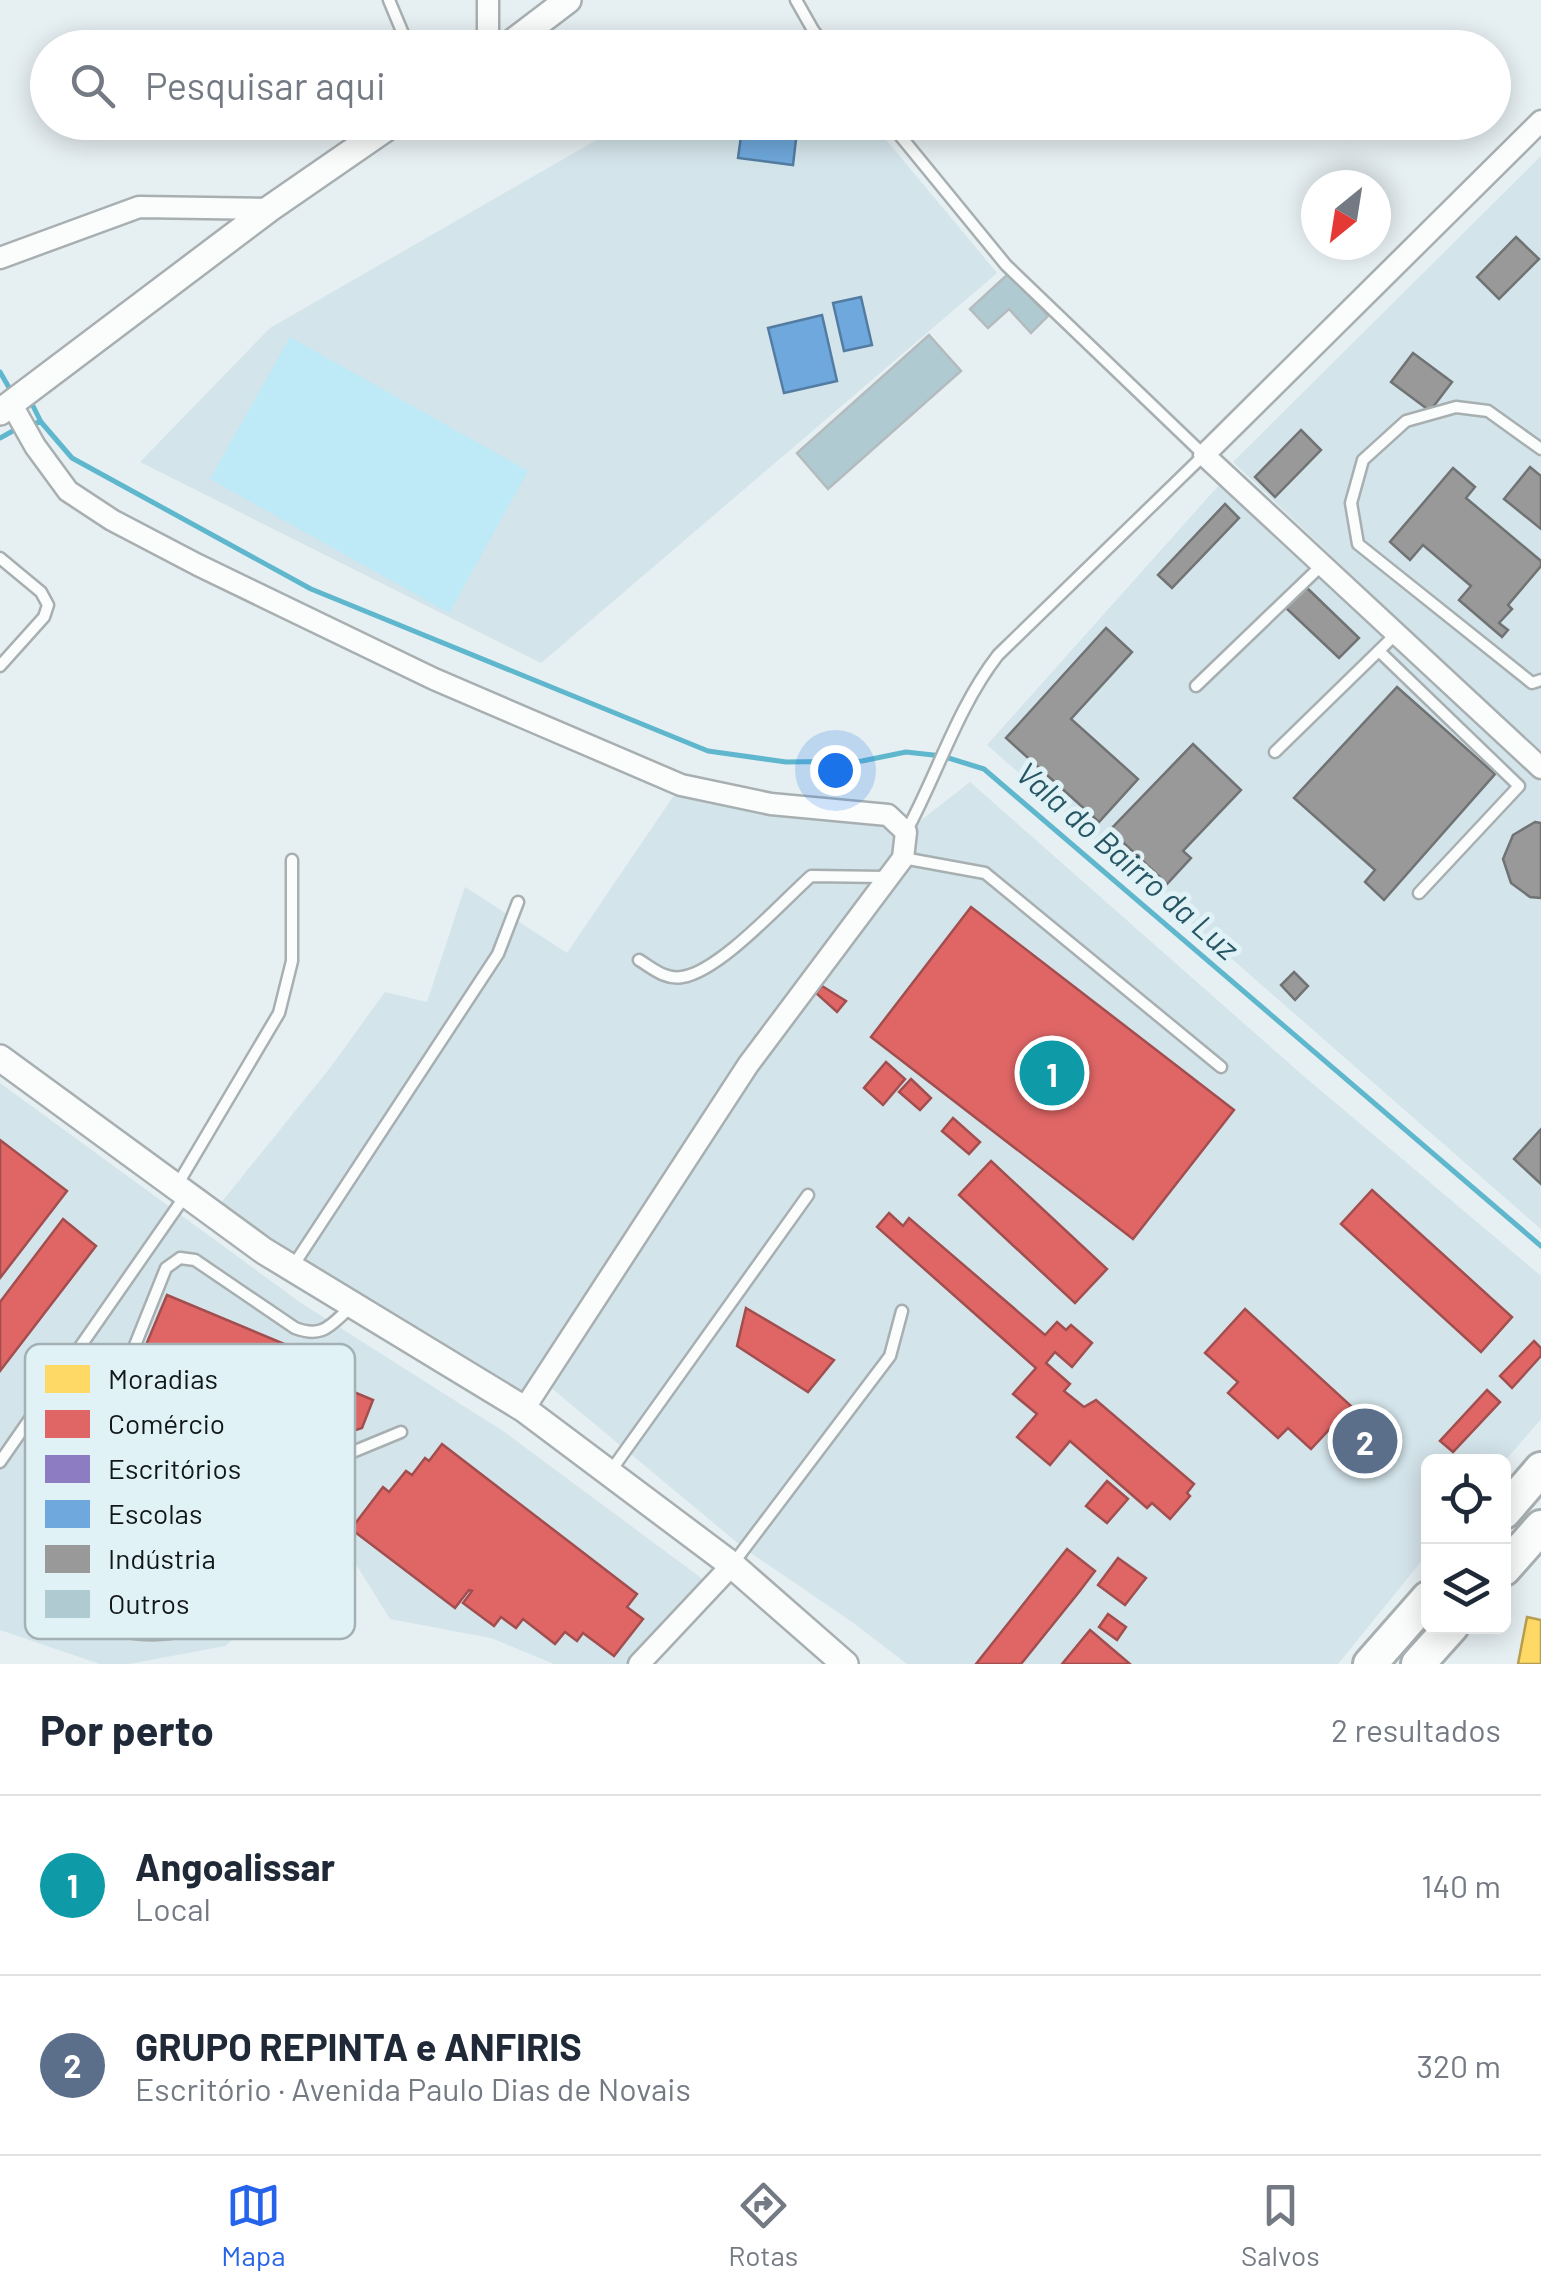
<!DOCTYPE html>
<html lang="pt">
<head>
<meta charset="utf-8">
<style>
  :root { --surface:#fff; --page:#f2f2f3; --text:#1f2937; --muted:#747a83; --line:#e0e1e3; --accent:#2563eb }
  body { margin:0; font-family:Barlow,sans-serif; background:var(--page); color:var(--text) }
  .controls { position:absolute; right:30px; bottom:30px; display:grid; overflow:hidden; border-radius:15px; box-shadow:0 5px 25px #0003 }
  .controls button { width:90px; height:90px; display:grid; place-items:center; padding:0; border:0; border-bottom:2px solid var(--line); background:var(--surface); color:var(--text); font:50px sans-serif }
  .compass { position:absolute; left:1301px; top:170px; width:90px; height:90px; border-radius:50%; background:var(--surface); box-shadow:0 5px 25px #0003; rotate:210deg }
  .you { position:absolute; left:835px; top:770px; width:35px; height:35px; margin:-25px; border:8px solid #fff; border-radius:50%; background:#1a73e8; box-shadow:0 0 0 15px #1a73e833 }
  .badge { display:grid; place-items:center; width:65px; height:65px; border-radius:50%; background:var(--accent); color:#fff; font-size:32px; font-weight:700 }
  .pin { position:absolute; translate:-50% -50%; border:5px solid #fff; box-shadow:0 2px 10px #0006 }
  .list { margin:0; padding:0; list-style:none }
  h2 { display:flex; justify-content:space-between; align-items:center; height:130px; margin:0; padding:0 40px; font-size:42px }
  h2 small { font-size:32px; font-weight:400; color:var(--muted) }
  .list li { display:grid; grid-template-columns:65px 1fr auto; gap:30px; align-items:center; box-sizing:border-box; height:180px; padding:0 40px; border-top:2px solid var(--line) }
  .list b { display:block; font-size:38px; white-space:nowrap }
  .list p { margin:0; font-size:32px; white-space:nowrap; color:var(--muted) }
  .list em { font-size:32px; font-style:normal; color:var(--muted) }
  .icon { flex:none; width:55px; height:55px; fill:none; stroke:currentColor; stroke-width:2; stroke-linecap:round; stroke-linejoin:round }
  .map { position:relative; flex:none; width:1541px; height:1664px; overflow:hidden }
  .search { position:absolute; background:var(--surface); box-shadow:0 5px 25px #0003; left:30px; right:30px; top:30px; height:110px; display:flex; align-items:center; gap:25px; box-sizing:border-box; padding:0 35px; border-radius:55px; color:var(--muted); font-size:38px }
  .sheet { height:490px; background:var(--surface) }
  nav { display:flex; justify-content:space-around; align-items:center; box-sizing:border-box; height:140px; border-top:2px solid var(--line); background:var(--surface); font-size:28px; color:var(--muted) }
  nav a { display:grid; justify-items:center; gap:5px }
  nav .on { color:var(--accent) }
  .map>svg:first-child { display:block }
  .built { fill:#d3e4ea }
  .green { fill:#bee9f6 }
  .homes { fill:#ffd966; stroke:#b89f4f; stroke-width:2.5 }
  .shops { fill:#e06666; stroke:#a24e4f; stroke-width:2.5 }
  .offices { fill:#8e7cc3; stroke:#685e90; stroke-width:2.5 }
  .schools { fill:#6fa8dc; stroke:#537ca2; stroke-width:2.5 }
  .industry { fill:#999; stroke:#707273; stroke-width:2.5 }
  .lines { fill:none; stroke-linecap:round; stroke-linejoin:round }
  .stream { stroke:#5eb7cd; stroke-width:5 }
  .building { fill:#b0cad2; stroke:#b4bbbe; stroke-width:2.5 }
  .service-casing { stroke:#a8afb1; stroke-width:15 }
  .minor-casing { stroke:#a8afb1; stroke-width:25 }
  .tertiary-casing { stroke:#a8afb1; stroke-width:30 }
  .primary-casing { stroke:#a8afb1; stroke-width:38 }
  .service { stroke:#fbfdfd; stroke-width:10 }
  .minor { stroke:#fbfdfd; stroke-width:20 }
  .tertiary { stroke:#fbfdfd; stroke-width:25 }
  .primary { stroke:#fbfdfd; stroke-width:32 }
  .labels { text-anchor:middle; stroke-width:10; stroke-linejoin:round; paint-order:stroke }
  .water-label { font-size:32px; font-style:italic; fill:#265563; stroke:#e1f2f7 }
  .key { fill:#e1f2f7; stroke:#a3b0b4; stroke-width:2.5 }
  .key-label { font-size:28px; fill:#111719 }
</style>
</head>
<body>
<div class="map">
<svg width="1541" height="1664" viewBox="0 0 1541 1664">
  <rect width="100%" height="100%" fill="#e6eff2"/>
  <!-- built -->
  <g class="built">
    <path d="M626 123H872L997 273 541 663 140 462 270 328Z"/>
    <path d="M1541 156V755L1233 462Z"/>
    <path d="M1220 484 1541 783V1229L987 745Z"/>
    <path d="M970 782 1300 1073 1541 1276V1419L1504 1462H1428V1553L1338 1664H907L855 1624 745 1549 543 1381 524 1409 212 1214 330 1068 385 992 427 1002 465 887 567 953 681 785 845 809 906 832Z"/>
    <path d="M0 1083 301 1303 503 1431 712 1586 639 1664H554L491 1638 390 1619 316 1500 271 1606 225 1646 129 1664H100L0 1630Z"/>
  </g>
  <!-- green -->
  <path class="green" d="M290 337 528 471 449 613 210 479Z"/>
  <!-- homes -->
  <path class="homes" d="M1527 1617 1541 1620V1664H1518Z"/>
  <!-- shops -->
  <g class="shops">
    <path d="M971 907 1234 1110 1133 1239 871 1037Z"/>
    <path d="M822 986 846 1001 837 1012 816 993Z"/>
    <path d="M886 1062 905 1079 883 1105 864 1088Z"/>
    <path d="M911 1079 931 1098 920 1110 899 1092Z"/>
    <path d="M953 1118 980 1142 969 1154 942 1131Z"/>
    <path d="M0 1140 67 1191 0 1278Z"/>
    <path d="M991 1161 1107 1269 1075 1303 959 1195Z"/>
    <path d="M1372 1190 1512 1317 1481 1352 1341 1224Z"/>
    <path d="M889 1213 903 1226 909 1218 1045 1335 1057 1322 1066 1330 1071 1325 1092 1343 1072 1367 1055 1352 1046 1363 1070 1384 1064 1391 1084 1407 1096 1400 1194 1484 1187 1493 1190 1496 1170 1519 1152 1503 1147 1508 1070 1441 1050 1465 1017 1437 1037 1414 1013 1394 1036 1368 877 1227Z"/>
    <path d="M63 1219 96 1246 0 1371V1302Z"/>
    <path d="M167 1295 289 1346 282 1362 373 1400 362 1428 325 1440 318 1457 292 1446 237 1578 227 1574 212 1609 192 1601 186 1616 55 1562Z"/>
    <path d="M746 1308 834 1360 808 1392 737 1346Z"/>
    <path d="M1245 1309 1351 1406 1311 1449 1288 1428 1278 1438 1228 1393 1238 1382 1205 1353Z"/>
    <path d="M1534 1341 1541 1348V1356L1512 1388 1500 1376Z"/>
    <path d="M1487 1390 1500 1402 1453 1452 1440 1441Z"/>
    <path d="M442 1444 637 1594 627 1607 643 1619 614 1656 583 1633 577 1641 565 1632 555 1644 523 1619 516 1628 501 1617 494 1626 463 1603 472 1591 469 1590 455 1608 351 1529 383 1487 389 1492 406 1471 412 1475 425 1458 429 1461Z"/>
    <path d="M1107 1481 1128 1499 1107 1523 1086 1506Z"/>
    <path d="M1067 1549 1095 1571 1079 1592 1021 1664H976Z"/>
    <path d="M1118 1558 1146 1578 1125 1605 1098 1585Z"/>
    <path d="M1108 1614 1126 1627 1117 1640 1099 1627Z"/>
    <path d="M1090 1630 1130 1664H1062Z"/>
  </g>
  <!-- offices -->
  <path class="offices" d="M1363 1417 1399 1451 1379 1472 1363 1457 1351 1470 1331 1451Z"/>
  <!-- schools -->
  <g class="schools">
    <path d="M743 122H798L793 165 738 158Z"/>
    <path d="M861 297 872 345 844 351 833 303Z"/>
    <path d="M822 315 837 381 784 393 768 328Z"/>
  </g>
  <!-- industry -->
  <g class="industry">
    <path d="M1516 237 1539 259 1499 299 1477 277Z"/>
    <path d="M1413 353 1452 382 1430 411 1391 382Z"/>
    <path d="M1301 430 1321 450 1275 497 1255 477Z"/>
    <path d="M1530 467 1541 476V529L1504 499Z"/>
    <path d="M1453 468 1475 487 1466 498 1541 561V566L1508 605 1512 609 1499 623 1508 630 1502 637 1459 600 1471 586 1423 545 1410 560 1390 542Z"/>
    <path d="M1225 504 1239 518 1172 588 1158 575Z"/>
    <path d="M1306 587 1359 638 1339 658 1286 608Z"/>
    <path d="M1106 628 1132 652 1071 719 1138 779 1099 822 1006 738Z"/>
    <path d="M1397 687 1495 774 1384 900 1365 882 1375 870 1294 798Z"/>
    <path d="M1193 744 1241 790 1183 851 1191 858 1167 884 1110 830Z"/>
    <path d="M1535 822 1541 823V898L1530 897 1511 883 1503 859 1513 835Z"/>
    <path d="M1294 972 1308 986 1295 1000 1281 985Z"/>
    <path d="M1541 1129V1184L1514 1159Z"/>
  </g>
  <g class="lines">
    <!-- stream -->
    <g class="stream">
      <path d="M0 372 11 391"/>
      <path d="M29 398 41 422"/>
      <path d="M31 424 41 422 72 458 311 589 708 751 786 762 862 761 906 752 942 756 984 769 1541 1246"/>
      <path d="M0 438 20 427"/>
    </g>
  </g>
  <!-- building -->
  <g class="building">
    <path d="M1008 274 1048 316 1031 333 1009 309 988 328 970 309Z"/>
    <path d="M929 335 961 371 828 489 797 453Z"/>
  </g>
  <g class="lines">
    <!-- service casing -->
    <g class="service-casing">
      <g id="service">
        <path d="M389 0 409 48"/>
        <path d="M796 0 813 30 827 48"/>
        <path d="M889 122 1006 265 1204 455 998 655C957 708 938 773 906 832"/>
        <path d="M1541 449 1488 411 1456 407 1406 421 1363 460 1351 503 1358 544 1532 683 1541 680"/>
        <path d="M0 558 41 592 48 605 44 617 0 666"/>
        <path d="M1379 651 1519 786 1419 893"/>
        <path d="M1196 686 1322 565"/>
        <path d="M1275 752 1396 634"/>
        <path d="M903 858 985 873 1221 1067"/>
        <path d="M639 960C652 968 665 980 682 977 719 972 782 902 811 876L886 877"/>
        <path d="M176 1187 279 1013 292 961V860"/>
        <path d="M293 1266 498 954 518 902"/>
        <path d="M352 1306C331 1324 324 1339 295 1328L195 1260 180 1258 166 1268 48 1562C51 1572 53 1583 58 1592 90 1642 183 1646 228 1612 260 1587 290 1508 309 1470L401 1432"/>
        <path d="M0 1462 185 1196"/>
        <path d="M610 1472 808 1195"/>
        <path d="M732 1565 890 1356 902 1311"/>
      </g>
    </g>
    <!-- minor casing -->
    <g class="minor-casing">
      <g id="minor">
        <path d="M488 48V0"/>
        <path d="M1541 121 1204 455 1541 768"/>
        <path d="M0 258 139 207 269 209"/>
        <path d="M12 405 35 446 68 491 112 520 198 565 434 679 681 785 771 804 888 815 906 832 903 858 748 1065 524 1409"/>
        <path d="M639 1664 732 1565"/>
      </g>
    </g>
    <!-- tertiary casing -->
    <g class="tertiary-casing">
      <g id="tertiary">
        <path d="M505 48 568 0"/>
        <path d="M0 412 269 209 395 122"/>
        <path d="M0 1058 264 1251 524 1409 732 1565 845 1664"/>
      </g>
    </g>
    <!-- primary casing -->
    <g class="primary-casing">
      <g id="primary">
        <path d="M1504 1512 1541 1469"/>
        <path d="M1504 1569 1541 1527"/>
        <path d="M1370 1664 1428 1598"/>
        <path d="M1418 1664 1452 1626"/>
      </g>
    </g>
    <!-- service -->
    <use href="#service" class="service"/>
    <!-- minor -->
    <use href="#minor" class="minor"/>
    <!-- tertiary -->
    <use href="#tertiary" class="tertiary"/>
    <!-- primary -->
    <use href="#primary" class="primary"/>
  </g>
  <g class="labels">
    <!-- water labels -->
    <g class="water-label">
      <text transform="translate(1127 861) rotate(41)" y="11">Vala do Bairro da Luz</text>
    </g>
  </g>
  <!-- legend -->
  <rect x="25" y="1344" width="330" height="295" rx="15" class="key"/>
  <rect x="45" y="1365" width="45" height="28" fill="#ffd966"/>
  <rect x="45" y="1410" width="45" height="28" fill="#e06666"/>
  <rect x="45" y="1455" width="45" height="28" fill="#8e7cc3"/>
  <rect x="45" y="1500" width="45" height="28" fill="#6fa8dc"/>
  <rect x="45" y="1545" width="45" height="28" fill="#999"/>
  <rect x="45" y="1590" width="45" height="28" fill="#b0cad2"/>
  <g class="key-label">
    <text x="108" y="1389">Moradias</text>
    <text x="108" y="1434">Comércio</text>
    <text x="108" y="1479">Escritórios</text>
    <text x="108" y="1524">Escolas</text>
    <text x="108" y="1569">Indústria</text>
    <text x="108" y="1614">Outros</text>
  </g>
</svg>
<div class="controls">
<button><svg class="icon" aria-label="locate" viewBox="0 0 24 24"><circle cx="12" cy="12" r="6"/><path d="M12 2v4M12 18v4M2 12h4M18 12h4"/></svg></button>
<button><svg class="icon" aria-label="layers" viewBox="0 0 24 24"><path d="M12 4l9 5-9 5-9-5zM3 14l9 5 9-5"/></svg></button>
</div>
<svg class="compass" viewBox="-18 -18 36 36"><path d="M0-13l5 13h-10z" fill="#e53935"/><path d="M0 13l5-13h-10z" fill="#747a83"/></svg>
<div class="you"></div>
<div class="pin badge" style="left:1052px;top:1073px;background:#0f9aa8">1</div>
<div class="pin badge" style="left:1365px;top:1441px;background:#5c6f8a">2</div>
<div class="search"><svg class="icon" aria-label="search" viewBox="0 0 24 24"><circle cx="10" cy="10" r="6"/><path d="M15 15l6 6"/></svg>Pesquisar aqui</div>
</div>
<section class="sheet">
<h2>Por perto<small>2 resultados</small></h2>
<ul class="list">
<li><span class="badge" style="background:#0f9aa8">1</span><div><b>Angoalissar</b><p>Local</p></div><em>140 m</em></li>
<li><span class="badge" style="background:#5c6f8a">2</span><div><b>GRUPO REPINTA e ANFIRIS</b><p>Escritório · Avenida Paulo Dias de Novais</p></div><em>320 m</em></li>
</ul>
</section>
<nav>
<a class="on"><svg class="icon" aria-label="map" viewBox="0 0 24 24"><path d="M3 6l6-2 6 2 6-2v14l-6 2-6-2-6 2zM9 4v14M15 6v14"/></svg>Mapa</a>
<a><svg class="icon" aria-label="directions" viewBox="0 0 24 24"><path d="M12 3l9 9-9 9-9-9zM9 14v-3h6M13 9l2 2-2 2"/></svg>Rotas</a>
<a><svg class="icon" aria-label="saved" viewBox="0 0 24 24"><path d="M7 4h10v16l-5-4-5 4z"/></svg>Salvos</a>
</nav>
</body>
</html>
